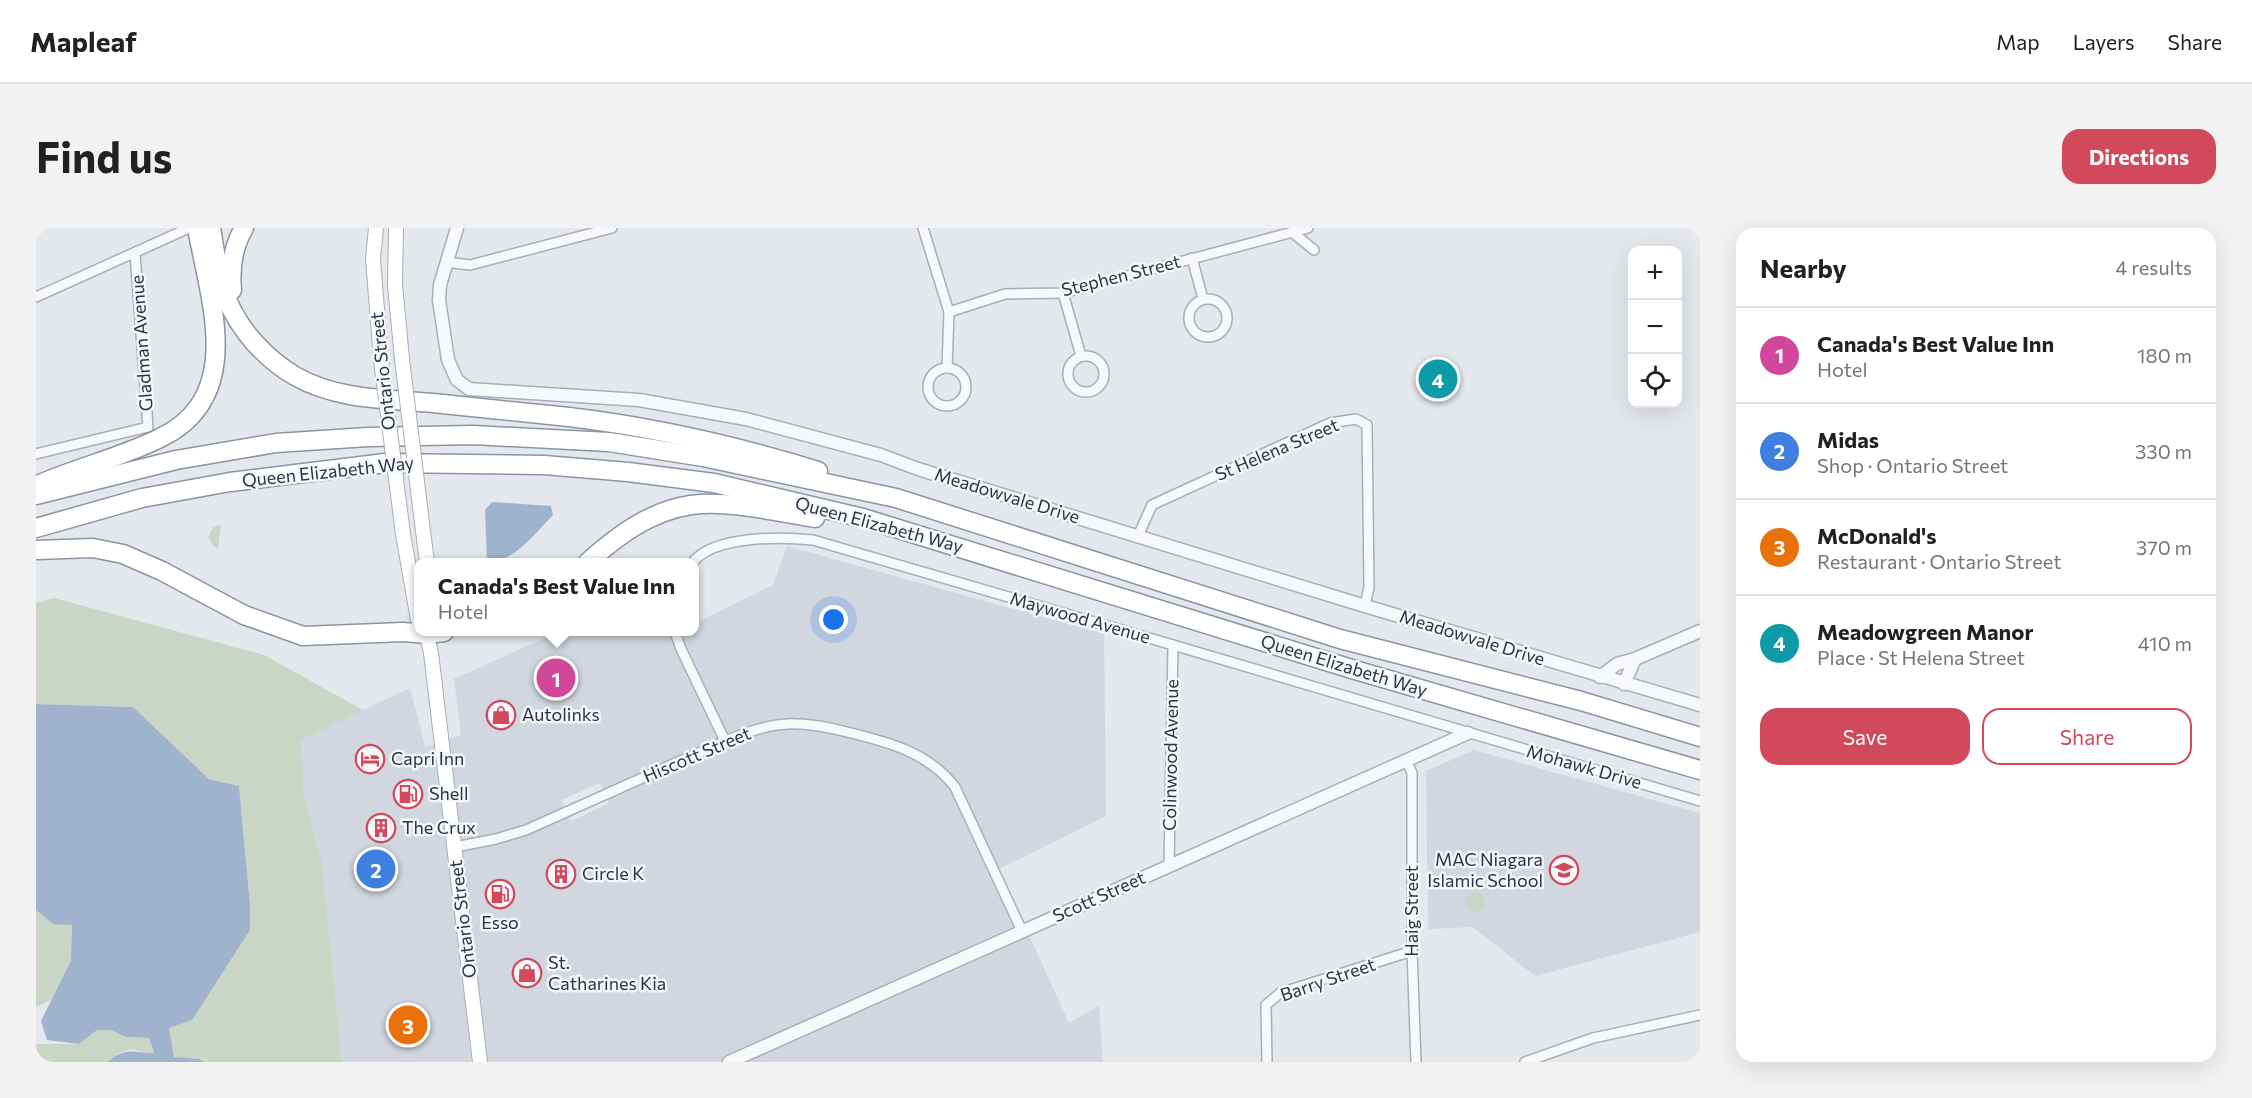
<!DOCTYPE html>
<html lang="en">
<head>
<meta charset="utf-8">
<style>
  :root { --surface:#fff; --page:#f2f2f2; --text:#202124; --muted:#757577; --line:#e0e0e0; --accent:#d1495b }
  body { margin:0; font-family:Commissioner,sans-serif; background:var(--page); color:var(--text) }
  .controls { position:absolute; right:18px; top:18px; display:grid; overflow:hidden; border-radius:12px; box-shadow:0 6px 24px #0002 }
  .controls button { width:54px; height:54px; display:grid; place-items:center; padding:0; border:0; border-bottom:2px solid var(--line); background:var(--surface); color:var(--text); font:30px sans-serif }
  .you { position:absolute; left:798px; top:392px; width:21px; height:21px; margin:-15px; border:4px solid #fff; border-radius:50%; background:#1a73e8; box-shadow:0 0 0 9px #1a73e833 }
  .badge { display:grid; place-items:center; width:39px; height:39px; border-radius:50%; background:var(--accent); color:#fff; font-size:20px; font-weight:700 }
  .pin { position:absolute; translate:-50% -50%; border:3px solid #fff; box-shadow:0 2px 6px #0006 }
  .popup { position:absolute; left:378px; top:330px; width:285px; height:78px; box-sizing:border-box; display:grid; place-content:center; border-radius:12px; background:var(--surface); filter:drop-shadow(0 2px 4px #0005); font-size:20px; white-space:nowrap; color:var(--muted) }
  .popup b { font-size:22px; color:var(--text) }
  .popup::after { content:''; position:absolute; left:50%; top:100%; margin-left:-12px; border:12px solid transparent; border-top-color:var(--surface) }
  .list { margin:0; padding:0; list-style:none }
  h2 { display:flex; justify-content:space-between; align-items:center; height:78px; margin:0; padding:0 24px; font-size:26px }
  h2 small { font-size:20px; font-weight:400; color:var(--muted) }
  .list li { display:grid; grid-template-columns:39px 1fr auto; gap:18px; align-items:center; box-sizing:border-box; height:96px; padding:0 24px; border-top:2px solid var(--line) }
  .list b { display:block; font-size:22px; white-space:nowrap }
  .list p { margin:0; font-size:20px; white-space:nowrap; color:var(--muted) }
  .list em { font-size:20px; font-style:normal; color:var(--muted) }
  .actions { display:flex; gap:12px; padding:18px 24px }
  .actions a { flex:1; padding:14px 0; border:2px solid var(--accent); border-radius:18px; text-align:center; font-size:21px; color:var(--accent) }
  .actions .main { background:var(--accent); color:#fff }
  .icon { flex:none; width:33px; height:33px; fill:none; stroke:currentColor; stroke-width:2; stroke-linecap:round; stroke-linejoin:round }
  .map { position:relative; flex:none; width:1664px; height:834px; overflow:hidden; border-radius:18px }
  header { display:flex; align-items:center; gap:36px; box-sizing:border-box; height:84px; padding:0 30px; background:var(--surface); border-bottom:2px solid var(--line) }
  header strong { font-size:28px }
  nav { display:flex; gap:33px; margin-inline-start:auto; font-size:21px }
  .intro { display:flex; align-items:center; justify-content:space-between; box-sizing:border-box; height:144px; padding:0 36px }
  h1 { margin:0; font-size:42px }
  .button { padding:15px 27px; border-radius:18px; background:var(--accent); color:#fff; font-size:21px; font-weight:700 }
  main { display:flex; gap:36px; padding:0 36px }
  aside { flex:1; background:var(--surface); border-radius:18px; box-shadow:0 6px 24px #0002 }
  .map>svg:first-child { display:block }
  .built { fill:#d2d6de; fill-rule:evenodd }
  .green { fill:#c9d6c5 }
  .water { fill:#9fb4cc }
  .lines { fill:none; stroke-linecap:round; stroke-linejoin:round }
  .minor-casing { stroke:#a9aeb7; stroke-width:12 }
  .tertiary-casing { stroke:#a9aeb7; stroke-width:15 }
  .secondary-casing { stroke:#a9aeb7; stroke-width:16 }
  .motorway-casing { stroke:#8b94a3; stroke-width:21 }
  .minor { stroke:#f7f8fa; stroke-width:9 }
  .tertiary { stroke:#f7f8fa; stroke-width:12 }
  .secondary { stroke:#fff; stroke-width:14 }
  .motorway { stroke:#fff; stroke-width:18 }
  .secondary-bridge-casing { stroke:#a9aeb7; stroke-width:16; stroke-linecap:butt }
  .secondary-bridge { stroke:#fff; stroke-width:14 }
  .labels { text-anchor:middle; stroke-width:5; stroke-linejoin:round; paint-order:stroke }
  .street-label { font-size:18px; fill:#2b3445; stroke:#f4f6f9 }
  .poi-label { font-size:18px; fill:#2b3445; stroke:#f4f6f9; text-anchor:start }
</style>
</head>
<body>
<header>
<strong>Mapleaf</strong>
<nav><a>Map</a><a>Layers</a><a>Share</a></nav>
</header>
<div class="intro"><h1>Find us</h1><a class="button">Directions</a></div>
<main>
<div class="map">
<svg width="1664" height="834" viewBox="0 0 1664 834">
  <rect width="100%" height="100%" fill="#e4e7ec"/>
  <!-- built -->
  <g class="built">
    <path d="M751 318 1068 406 1070 588 963 641 1033 795 1063 778 1067 834H306L286 634 268 568 265 511 374 460 389 519 425 507 418 451 522 404H630L632 409 642 404H658V396L737 357ZM564 555 573 575 536 593 525 572Z"/>
    <path d="M1438 522 1664 585V704L1499 748 1437 699 1392 701 1390 543Z"/>
  </g>
  <!-- green -->
  <g class="green">
    <path d="M185 297 182 321 176 316 172 309 177 299Z"/>
    <path d="M18 370 228 427 327 482 265 512 268 568 286 634 306 834H167L164 831 138 829 133 799 214 702V676L203 558 173 551 97 479 0 476V375Z"/>
    <circle cx="1439" cy="674" r="10"/>
    <path d="M0 682 17 695 36 697 35 731 15 772 0 779Z"/>
    <path d="M61 802H75L90 809 113 810 118 826 94 821 82 826 71 834H6L0 829V816H43Z"/>
  </g>
  <!-- water -->
  <g class="water">
    <path d="M456 274 515 278 517 287C499 305 478 335 451 334L449 282Z"/>
    <path d="M0 476 97 479 173 551 203 558 214 676V702L156 792 133 800 138 829 164 831 167 834H71C90 819 96 824 118 825L113 810 90 809 75 802H61L43 816 11 812 5 793 35 732 36 697 17 696 0 682Z"/>
  </g>
  <g class="lines">
    <!-- minor casing -->
    <g class="minor-casing">
      <g id="minor">
        <path d="M887 0 913 84 911 140"/>
        <path d="M1256 4 1278 22"/>
        <path d="M1156 30 1167 71"/>
        <path d="M410 34 434 37 576 0"/>
        <path d="M1027 65 1045 128"/>
        <path d="M0 69 153 0"/>
        <circle cx="1172" cy="90" r="19"/>
        <path d="M913 84 969 66 1027 65 1272 0"/>
        <circle cx="1050" cy="146" r="18"/>
        <circle cx="911" cy="159" r="19"/>
        <path d="M0 226 112 199 99 25"/>
        <path d="M1102 308 1116 277 1294 195 1320 191 1331 197 1333 359 1329 378"/>
        <path d="M657 334C679 307 745 309 777 312L1137 417 1664 573"/>
        <path d="M639 404 645 421 689 513"/>
        <path d="M1370 532 1376 545V723L1380 834"/>
        <path d="M419 619 460 611 490 602 689 513C709 505 730 497 751 496 771 495 791 499 811 504 852 514 892 524 919 559L986 703"/>
        <path d="M1133 638 1137 417"/>
        <path d="M1231 834 1230 777 1244 765 1376 723"/>
        <path d="M1489 834 1557 810 1664 787"/>
      </g>
    </g>
    <!-- tertiary casing -->
    <g class="tertiary-casing">
      <g id="tertiary">
        <path d="M421 0 404 57 403 72 412 132 421 152 433 161 603 172 710 191 845 227 882 241 1329 378 1664 477"/>
        <path d="M1564 449 1581 436 1599 431"/>
        <path d="M1588 456 1599 431 1664 403"/>
        <path d="M693 834 1432 505"/>
      </g>
    </g>
    <!-- secondary casing -->
    <g class="secondary-casing">
      <g id="secondary">
        <path d="M340 0 337 31 345 132"/>
        <path d="M360 0 359 57 366 131"/>
        <path d="M387 303 391 334"/>
        <path d="M367 306 382 392"/>
        <path d="M390 404 395 425 444 834"/>
      </g>
    </g>
    <!-- motorway casing -->
    <g class="motorway-casing">
      <g id="motorway">
        <path d="M175 0C179 24 182 48 191 71 203 102 231 132 259 148 301 172 350 171 397 175 442 180 487 184 533 189 617 199 701 218 782 243"/>
        <path d="M196 62C194 40 196 20 208 0"/>
        <path d="M4 256C43 239 86 229 124 210 210 169 174 73 161 0"/>
        <path d="M0 267 140 232 240 215 332 209 437 207 573 214 667 229 860 270 1304 411 1545 473 1664 509"/>
        <path d="M0 300 106 270 194 254 349 235 508 237 592 244 678 255 827 290 1319 442 1664 542"/>
        <path d="M0 322 57 320 87 326 126 343 208 387 267 408 367 404 392 406 408 404"/>
        <path d="M552 334C581 308 614 283 655 277 693 272 741 284 779 290"/>
      </g>
    </g>
    <!-- minor -->
    <use href="#minor" class="minor"/>
    <!-- tertiary -->
    <use href="#tertiary" class="tertiary"/>
    <!-- secondary -->
    <use href="#secondary" class="secondary"/>
    <!-- motorway -->
    <use href="#motorway" class="motorway"/>
    <!-- secondary-bridge casing -->
    <g class="secondary-bridge-casing">
      <g id="secondary-bridge">
        <path d="M366 131 387 303"/>
        <path d="M345 132 367 306"/>
      </g>
    </g>
    <!-- secondary-bridge -->
    <use href="#secondary-bridge" class="secondary-bridge"/>
  </g>
  <!-- icons -->
  <defs>
    <g id="shop-ring" transform="scale(1.5)"><circle r="9.5" fill="#f4f6f9" stroke="#d1495b" stroke-width="1.5"/><path d="M-5-2.5h2.3a2.7 3.5 0 0 1 5.4 0H5L5.5 6h-11ZM-1.5-2.5h3a1.5 2.3 0 0 0-3 0Z" fill="#d1495b"/></g>
    <g id="hotel-ring" transform="scale(1.5)"><circle r="9.5" fill="#f4f6f9" stroke="#d1495b" stroke-width="1.5"/><path d="M-6-4.5h1.5V1H6V5H4.5V3h-9V5H-6ZM-4 0a1.8 1.8 0 1 1 3.6 0ZM.5 0V-2.5h3Q6-2.5 6 0Z" fill="#d1495b"/></g>
    <g id="fuel-ring" transform="scale(1.5)"><circle r="9.5" fill="#f4f6f9" stroke="#d1495b" stroke-width="1.5"/><path d="M-5.5-6h7V0h2V4h1.3V-2.5L3-4.5l.8-.8L6-3V5H2.5V1h-1V6h-7ZM-4.2-4.7v3.2H.2V-4.7Z" fill="#d1495b"/></g>
    <g id="building-ring" transform="scale(1.5)"><circle r="9.5" fill="#f4f6f9" stroke="#d1495b" stroke-width="1.5"/><path d="M-4-6H4V6H1V3H-1V6H-4ZM-2.5-4.3h1.7v1.8h-1.7ZM.8-4.3h1.7v1.8H.8ZM-2.5-1h1.7V.8h-1.7ZM.8-1h1.7V.8H.8Z" fill="#d1495b"/></g>
    <g id="school-ring" transform="scale(1.5)"><circle r="9.5" fill="#f4f6f9" stroke="#d1495b" stroke-width="1.5"/><path d="M0-5L7-2L0 1L-7-2ZM-4 1L0 2.5L4 1V4Q0 6-4 4Z" fill="#d1495b"/></g>
  </defs>
  <g fill-rule="evenodd">
    <use href="#shop-ring" x="465" y="487"/>
    <use href="#hotel-ring" x="334" y="531"/>
    <use href="#fuel-ring" x="372" y="566"/>
    <use href="#building-ring" x="345" y="600"/>
    <use href="#school-ring" x="1528" y="642"/>
    <use href="#building-ring" x="525" y="646"/>
    <use href="#fuel-ring" x="464" y="666"/>
    <use href="#shop-ring" x="491" y="745"/>
  </g>
  <g class="labels">
    <!-- street labels -->
    <g class="street-label">
      <text transform="translate(1085 48) rotate(-14)" y="6">Stephen Street</text>
      <text transform="translate(106 115) rotate(-94)" y="6">Gladman Avenue</text>
      <text transform="translate(347 143) rotate(-96)" y="6">Ontario Street</text>
      <text transform="translate(1241 222) rotate(-23)" y="6">St Helena Street</text>
      <text transform="translate(292 244) rotate(-6)" y="6">Queen Elizabeth Way</text>
      <text transform="translate(971 268) rotate(17)" y="6">Meadowvale Drive</text>
      <text transform="translate(843 297) rotate(15)" y="6">Queen Elizabeth Way</text>
      <text transform="translate(1044 390) rotate(16)" y="6">Maywood Avenue</text>
      <text transform="translate(1436 410) rotate(17)" y="6">Meadowvale Drive</text>
      <text transform="translate(1308 438) rotate(17)" y="6">Queen Elizabeth Way</text>
      <text transform="translate(661 527) rotate(-23)" y="6">Hiscott Street</text>
      <text transform="translate(1135 527) rotate(-89)" y="6">Colinwood Avenue</text>
      <text transform="translate(1548 539) rotate(16)" y="6">Mohawk Drive</text>
      <text transform="translate(1063 669) rotate(-24)" y="6">Scott Street</text>
      <text transform="translate(1376 683) rotate(-90)" y="6">Haig Street</text>
      <text transform="translate(427 691) rotate(-97)" y="6">Ontario Street</text>
      <text transform="translate(1292 752) rotate(-19)" y="6">Barry Street</text>
    </g>
    <!-- poi labels -->
    <g class="poi-label">
      <text x="486" y="493">Autolinks</text>
      <text x="355" y="537">Capri Inn</text>
      <text x="393" y="572">Shell</text>
      <text x="366" y="606">The Crux</text>
      <text x="1507" y="638" text-anchor="end">MAC Niagara<tspan x="1507" dy="21">Islamic School</tspan></text>
      <text x="546" y="652">Circle K</text>
      <text x="464" y="701" text-anchor="middle">Esso</text>
      <text x="512" y="741">St.<tspan x="512" dy="21">Catharines Kia</tspan></text>
    </g>
  </g>
</svg>
<div class="controls">
<button>+</button>
<button>−</button>
<button><svg class="icon" aria-label="locate" viewBox="0 0 24 24"><circle cx="12" cy="12" r="6"/><path d="M12 2v4M12 18v4M2 12h4M18 12h4"/></svg></button>
</div>
<div class="you"></div>
<div class="pin badge" style="left:520px;top:450px;background:#d1479c">1</div>
<div class="popup"><b>Canada's Best Value Inn</b>Hotel</div>
<div class="pin badge" style="left:340px;top:641px;background:#3f7fe0">2</div>
<div class="pin badge" style="left:372px;top:797px;background:#e8710a">3</div>
<div class="pin badge" style="left:1402px;top:151px;background:#0f9aa8">4</div>
</div>
<aside>
<h2>Nearby<small>4 results</small></h2>
<ul class="list">
<li><span class="badge" style="background:#d1479c">1</span><div><b>Canada's Best Value Inn</b><p>Hotel</p></div><em>180 m</em></li>
<li><span class="badge" style="background:#3f7fe0">2</span><div><b>Midas</b><p>Shop · Ontario Street</p></div><em>330 m</em></li>
<li><span class="badge" style="background:#e8710a">3</span><div><b>McDonald's</b><p>Restaurant · Ontario Street</p></div><em>370 m</em></li>
<li><span class="badge" style="background:#0f9aa8">4</span><div><b>Meadowgreen Manor</b><p>Place · St Helena Street</p></div><em>410 m</em></li>
</ul>
<div class="actions"><a class="main">Save</a><a>Share</a></div>
</aside>
</main>
</body>
</html>
